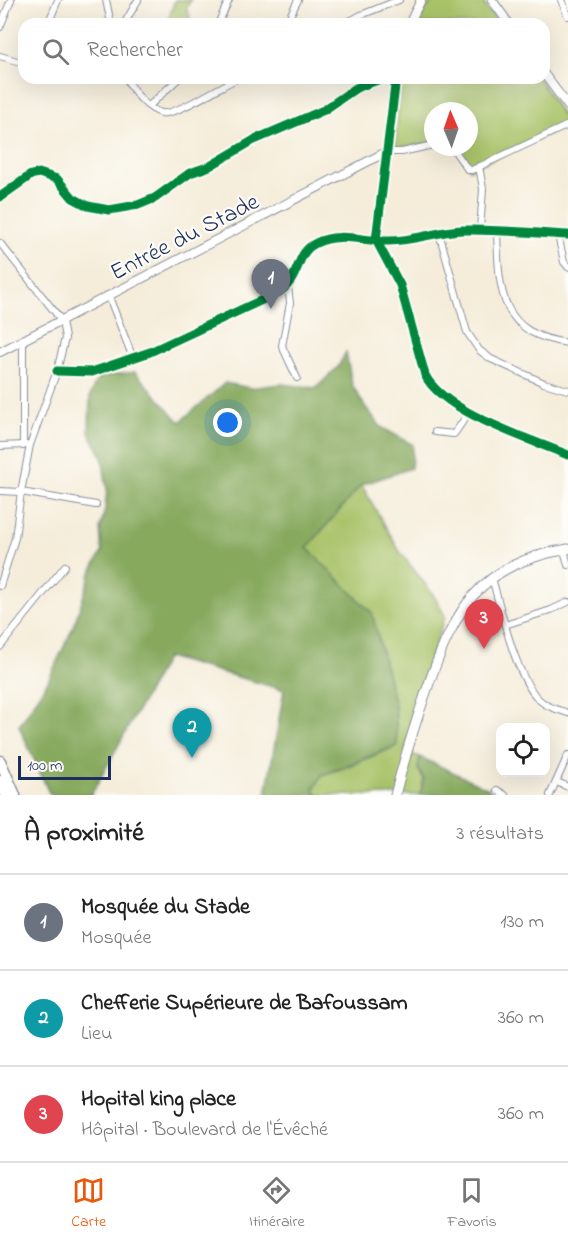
<!DOCTYPE html>
<html lang="fr">
<head>
<meta charset="utf-8">
<style>
  :root { --surface:#fff; --page:#f6f6f6; --text:#222; --muted:#767676; --line:#e0e0e0; --accent:#ea580c }
  body { margin:0; font-family:"Indie Flower",sans-serif; background:var(--page); color:var(--text) }
  .controls { position:absolute; right:18px; bottom:18px; display:grid; overflow:hidden; border-radius:12px; box-shadow:0 6px 24px #0002 }
  .controls button { width:54px; height:54px; display:grid; place-items:center; padding:0; border:0; border-bottom:2px solid var(--line); background:var(--surface); color:var(--text); font:30px sans-serif }
  .compass { position:absolute; left:424px; top:102px; width:54px; height:54px; border-radius:50%; background:var(--surface); box-shadow:0 6px 24px #0002; rotate:358deg }
  .scale { position:absolute; left:18px; bottom:15px; width:93px; box-sizing:border-box; padding-left:6px; border:3px solid #1b2f5e; border-top:0; font-size:16px; line-height:21px; white-space:nowrap; color:#1b2f5e; -webkit-text-stroke:4px #fdfcf7; paint-order:stroke }
  .you { position:absolute; left:228px; top:423px; width:21px; height:21px; margin:-15px; border:4px solid #fff; border-radius:50%; background:#1a73e8; box-shadow:0 0 0 9px #1a73e833 }
  .badge { display:grid; place-items:center; width:39px; height:39px; border-radius:50%; background:var(--accent); color:#fff; font-size:20px; font-weight:700 }
  .pin { position:absolute; translate:-50% -50px; filter:drop-shadow(0 2px 3px #0008) }
  .pin::after { content:''; position:absolute; top:32px; width:21px; height:18px; background:inherit; clip-path:polygon(0 0,100% 0,50% 100%) }
  .list { margin:0; padding:0; list-style:none }
  h2 { display:flex; justify-content:space-between; align-items:center; height:78px; margin:0; padding:0 24px; font-size:26px }
  h2 small { font-size:20px; font-weight:400; color:var(--muted) }
  .list li { display:grid; grid-template-columns:39px 1fr auto; gap:18px; align-items:center; box-sizing:border-box; height:96px; padding:0 24px; border-top:2px solid var(--line) }
  .list b { display:block; font-size:22px; white-space:nowrap }
  .list p { margin:0; font-size:20px; white-space:nowrap; color:var(--muted) }
  .list em { font-size:20px; font-style:normal; color:var(--muted) }
  .icon { flex:none; width:33px; height:33px; fill:none; stroke:currentColor; stroke-width:2; stroke-linecap:round; stroke-linejoin:round }
  .map { position:relative; flex:none; width:568px; height:795px; overflow:hidden }
  .search { position:absolute; background:var(--surface); box-shadow:0 6px 24px #0002; left:18px; right:18px; top:18px; height:66px; display:flex; align-items:center; gap:15px; box-sizing:border-box; padding:0 21px; border-radius:18px; color:var(--muted); font-size:22px }
  .sheet { height:366px; background:var(--surface) }
  nav { display:flex; justify-content:space-around; align-items:center; box-sizing:border-box; height:84px; border-top:2px solid var(--line); background:var(--surface); font-size:16px; color:var(--muted) }
  nav a { display:grid; justify-items:center; gap:3px }
  nav .on { color:var(--accent) }
  .map>svg:first-child { display:block }
  .green { fill:#a9c369; stroke:#627964; stroke-width:1.5 }
  .forest { fill:#86a95d; stroke:#506c5e; stroke-width:1.5 }
  .lines { fill:none; stroke-linecap:round; stroke-linejoin:round }
  .street-casing { stroke:#888e9c; stroke-width:8 }
  .secondary-casing { stroke:#888e9c; stroke-width:10 }
  .primary-casing { stroke:#888e9c; stroke-width:11 }
  .highway-casing { stroke:#888e9c; stroke-width:13 }
  .street { stroke:#fff; stroke-width:6 }
  .secondary { stroke:#fff; stroke-width:8 }
  .primary { stroke:#fff; stroke-width:9 }
  .highway { stroke:#fff; stroke-width:10 }
  .cycleway-casing { stroke:#fdfcf7; stroke-width:13 }
  .cycleway { stroke:#00873e; stroke-width:9 }
  .labels { text-anchor:middle; stroke-width:4.5; stroke-linejoin:round; paint-order:stroke }
  .street-label { font-size:24px; fill:#1b2f5e; stroke:#fdfcf7 }
</style>
</head>
<body>
<div class="map">
<svg width="568" height="795" viewBox="0 0 568 795">
  <rect width="100%" height="100%" fill="#fdfcf7"/>
  <filter id="ink" filterUnits="userSpaceOnUse"><feTurbulence type="fractalNoise" baseFrequency=".0167" numOctaves="2"/><feDisplacementMap in="SourceGraphic" scale="12" xChannelSelector="R" yChannelSelector="G"/><feConvolveMatrix kernelMatrix="1 2 1 2 8 2 1 2 1" color-interpolation-filters="sRGB"/></filter>
  <filter id="wash" filterUnits="userSpaceOnUse"><feTurbulence type="fractalNoise" baseFrequency=".008" numOctaves="4" result="noise"/><feDisplacementMap in="SourceGraphic" scale="24" xChannelSelector="R" yChannelSelector="G"/><feGaussianBlur stdDeviation="1.35" result="paint"/><feColorMatrix in="noise" values="0 0 0 0 0 0 0 0 0 0 0 0 0 0 0 0 0 1.4 0 .05"/><feComposite in="paint" operator="in"/></filter>
  <g filter="url(#wash)">
    <rect width="100%" height="100%" fill="#f5edda"/>
    <!-- green -->
    <g class="green">
      <path d="M175 0H191L186 9 190 16 187 24H162L169 18Z"/>
      <path d="M434 0H481L500 24H418L425 9Z"/>
      <path d="M401 78H539L568 125 470 169 455 147H469V111H433V143L395 148Z"/>
      <path d="M361 484 400 552 432 593 445 616 418 697 405 752 420 757 418 769 424 779 420 795H317L314 789 322 775 347 767 397 746 395 705 307 548Z"/>
    </g>
    <!-- forest -->
    <g class="forest">
      <path d="M346 352 352 385 364 405 381 427 413 445 411 468 361 485 307 548 372 613 395 705 397 746 322 775 314 789 317 795H266L284 690 167 657 91 795H50L19 726 48 681 74 625 92 570 102 552 100 528 105 510 107 489 102 456 89 432 90 396 98 377 135 372 180 422 225 383 250 388 281 384 316 388 338 367Z"/>
      <path d="M420 757 491 790 489 795H420L424 779 418 769Z"/>
    </g>
  </g>
  <g filter="url(#ink)">
    <g class="lines">
      <!-- street casing -->
      <g class="street-casing">
        <g id="street">
          <path d="M106 0 111 24"/>
          <path d="M561 0 568 16"/>
          <path d="M48 24 58 0"/>
          <path d="M124 24 138 0"/>
          <path d="M218 24 229 0"/>
          <path d="M286 24 298 0"/>
          <path d="M344 24 361 15 399 0"/>
          <path d="M0 27 11 0"/>
          <path d="M0 56 24 63"/>
          <path d="M126 78C133 91 147 110 162 113 175 116 223 85 238 78"/>
          <path d="M149 106 179 78"/>
          <path d="M433 145 402 152H386L376 240 400 285 425 375C443 412 530 439 568 455"/>
          <path d="M452 147 468 170H472L568 125"/>
          <path d="M479 166 483 189 480 230"/>
          <path d="M0 197 31 175 39 173 57 179 73 198 88 206 109 210 138 205 155 198 190 173 210 166 254 140 324 110 356 88 383 78"/>
          <path d="M497 231C499 289 498 334 568 343"/>
          <path d="M439 233 467 332 479 350 491 359 544 383 568 390"/>
          <path d="M558 235 564 262 568 267"/>
          <path d="M0 243 62 321 65 338 57 371 30 445 21 492 15 538 0 586"/>
          <path d="M288 286 290 303 282 346 297 378"/>
          <path d="M109 297 133 358"/>
          <path d="M23 341V446"/>
          <path d="M57 371 92 372 150 352 275 294C303 280 293 254 316 243 339 231 365 242 389 241 414 241 438 231 462 230 497 229 533 233 568 235"/>
          <path d="M435 432 454 434 468 414"/>
          <path d="M0 446 26 445"/>
          <path d="M0 491 21 492 96 505"/>
          <path d="M564 550 568 565"/>
          <path d="M492 578C501 609 517 684 542 702 549 708 560 710 568 713"/>
          <path d="M505 625 551 610 568 602"/>
          <path d="M0 647 65 566"/>
          <path d="M557 782 568 787"/>
          <path d="M497 790 505 795"/>
          <path d="M550 795 568 755"/>
        </g>
      </g>
      <!-- secondary casing -->
      <g class="secondary-casing">
        <g id="secondary">
          <path d="M492 0 509 24"/>
          <path d="M409 24 421 0"/>
          <path d="M544 74 568 106"/>
          <path d="M0 352 386 152 396 78"/>
        </g>
      </g>
      <!-- primary casing -->
      <g class="primary-casing">
        <path id="primary" d="M395 795C404 760 415 724 427 689 455 609 478 564 568 549"/>
      </g>
      <!-- highway casing -->
      <g class="highway-casing">
        <g id="highway">
          <path d="M0 761 15 795"/>
          <path d="M0 781 6 795"/>
        </g>
      </g>
      <!-- street -->
      <use href="#street" class="street"/>
      <!-- secondary -->
      <use href="#secondary" class="secondary"/>
      <!-- primary -->
      <use href="#primary" class="primary"/>
      <!-- highway -->
      <use href="#highway" class="highway"/>
      <!-- cycleway casing -->
      <g class="cycleway-casing">
        <g id="cycleway">
          <path d="M396 78 376 240 400 285 425 375C443 412 530 439 568 455"/>
          <path d="M0 197 31 175 39 173 57 179 73 198 88 206 109 210 138 205 155 198 190 173 210 166 254 140 324 110 356 88 383 78"/>
          <path d="M57 371 92 372 150 352 275 294C303 280 293 254 316 243 339 231 365 242 389 241 414 241 438 231 462 230 497 229 533 233 568 235"/>
        </g>
      </g>
      <!-- cycleway -->
      <use href="#cycleway" class="cycleway"/>
    </g>
  </g>
  <g class="labels">
    <!-- street labels -->
    <g class="street-label">
      <text transform="translate(184 236) rotate(-27)" y="8">Entrée du Stade</text>
    </g>
  </g>
</svg>
<div class="controls">
<button><svg class="icon" aria-label="locate" viewBox="0 0 24 24"><circle cx="12" cy="12" r="6"/><path d="M12 2v4M12 18v4M2 12h4M18 12h4"/></svg></button>
</div>
<svg class="compass" viewBox="-18 -18 36 36"><path d="M0-13l5 13h-10z" fill="#e53935"/><path d="M0 13l5-13h-10z" fill="#767676"/></svg>
<div class="scale">100 m</div>
<div class="you"></div>
<div class="pin badge" style="left:271px;top:309px;background:#6b7280">1</div>
<div class="pin badge" style="left:192px;top:758px;background:#0f9aa8">2</div>
<div class="pin badge" style="left:484px;top:649px;background:#e0444e">3</div>
<div class="search"><svg class="icon" aria-label="search" viewBox="0 0 24 24"><circle cx="10" cy="10" r="6"/><path d="M15 15l6 6"/></svg>Rechercher</div>
</div>
<section class="sheet">
<h2>À proximité<small>3 résultats</small></h2>
<ul class="list">
<li><span class="badge" style="background:#6b7280">1</span><div><b>Mosquée du Stade</b><p>Mosquée</p></div><em>130 m</em></li>
<li><span class="badge" style="background:#0f9aa8">2</span><div><b>Chefferie Supérieure de Bafoussam</b><p>Lieu</p></div><em>360 m</em></li>
<li><span class="badge" style="background:#e0444e">3</span><div><b>Hopital king place</b><p>Hôpital · Boulevard de l'Évêché</p></div><em>360 m</em></li>
</ul>
</section>
<nav>
<a class="on"><svg class="icon" aria-label="map" viewBox="0 0 24 24"><path d="M3 6l6-2 6 2 6-2v14l-6 2-6-2-6 2zM9 4v14M15 6v14"/></svg>Carte</a>
<a><svg class="icon" aria-label="directions" viewBox="0 0 24 24"><path d="M12 3l9 9-9 9-9-9zM9 14v-3h6M13 9l2 2-2 2"/></svg>Itinéraire</a>
<a><svg class="icon" aria-label="saved" viewBox="0 0 24 24"><path d="M7 4h10v16l-5-4-5 4z"/></svg>Favoris</a>
</nav>
</body>
</html>
